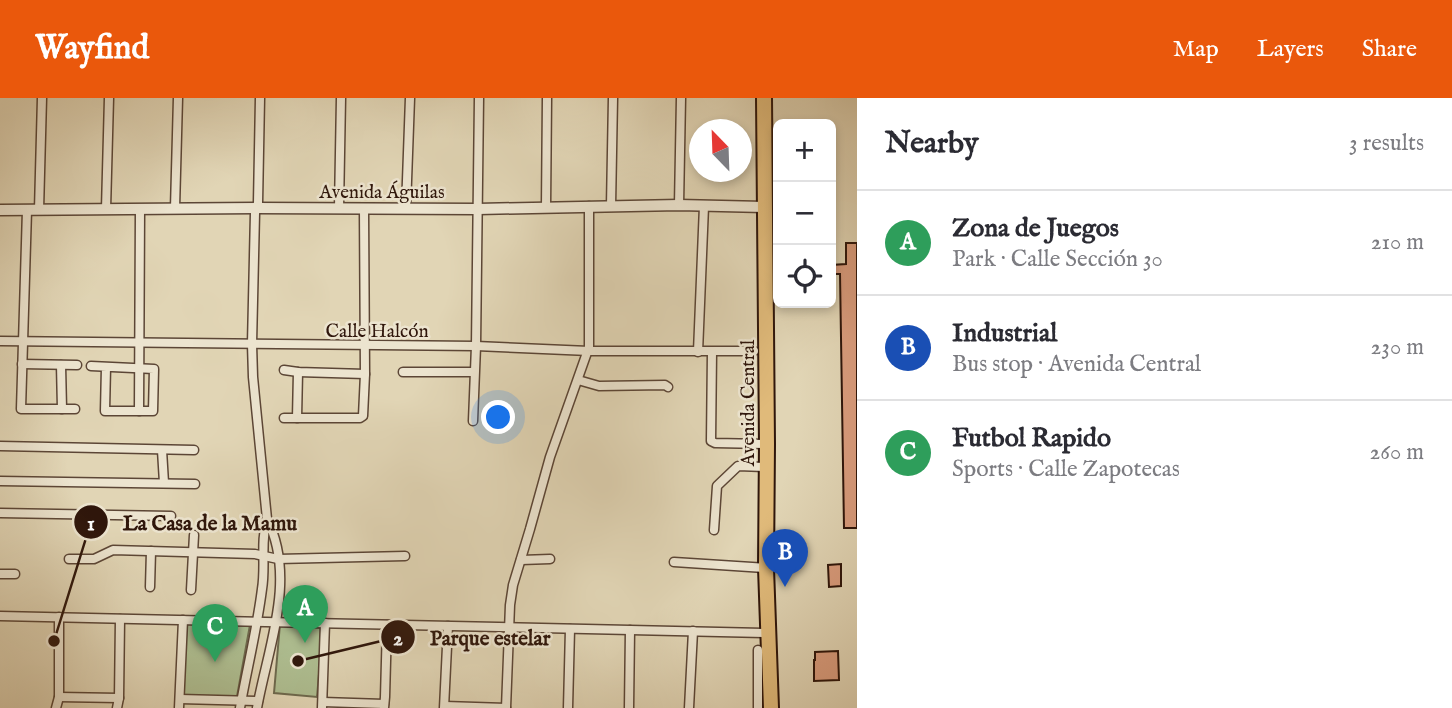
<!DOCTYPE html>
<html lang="en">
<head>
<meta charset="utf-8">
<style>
  :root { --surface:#fff; --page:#f7f7f7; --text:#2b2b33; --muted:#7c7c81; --line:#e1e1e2; --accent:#ea580c }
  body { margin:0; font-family:"IM FELL English",serif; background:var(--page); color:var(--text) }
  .controls { position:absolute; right:21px; top:21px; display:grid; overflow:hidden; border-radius:10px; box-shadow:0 4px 10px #0003 }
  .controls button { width:63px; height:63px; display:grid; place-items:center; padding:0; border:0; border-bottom:2px solid var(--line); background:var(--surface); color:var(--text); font:35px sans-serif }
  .compass { position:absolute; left:689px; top:21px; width:63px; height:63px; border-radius:50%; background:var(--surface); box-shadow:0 4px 10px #0003; rotate:337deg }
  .you { position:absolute; left:499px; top:320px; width:24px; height:24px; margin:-18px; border:5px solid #fff; border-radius:50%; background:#1a73e8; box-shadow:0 0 0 10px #1a73e833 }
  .badge { display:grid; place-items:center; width:46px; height:46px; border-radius:50%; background:var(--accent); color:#fff; font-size:23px; font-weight:700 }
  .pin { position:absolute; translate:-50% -58px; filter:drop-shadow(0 2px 4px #0008) }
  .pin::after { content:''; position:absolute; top:37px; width:24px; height:21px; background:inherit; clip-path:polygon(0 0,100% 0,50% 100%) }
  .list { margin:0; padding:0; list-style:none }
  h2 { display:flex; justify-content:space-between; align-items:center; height:91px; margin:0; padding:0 28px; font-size:30px }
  h2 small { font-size:23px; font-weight:400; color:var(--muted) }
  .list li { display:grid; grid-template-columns:46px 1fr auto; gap:21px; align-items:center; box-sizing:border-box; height:105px; padding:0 28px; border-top:2px solid var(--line) }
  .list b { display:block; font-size:26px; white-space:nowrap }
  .list p { margin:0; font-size:23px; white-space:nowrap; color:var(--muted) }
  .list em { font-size:23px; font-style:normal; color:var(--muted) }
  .icon { flex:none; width:38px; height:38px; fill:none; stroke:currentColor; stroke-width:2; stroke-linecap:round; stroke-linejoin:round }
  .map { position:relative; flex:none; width:857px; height:610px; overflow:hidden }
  header { display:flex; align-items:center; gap:42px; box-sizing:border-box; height:98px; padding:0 35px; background:var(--accent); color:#fff }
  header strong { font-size:33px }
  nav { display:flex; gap:38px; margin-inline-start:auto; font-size:24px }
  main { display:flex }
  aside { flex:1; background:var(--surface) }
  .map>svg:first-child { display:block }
  .green { fill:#aebe91; stroke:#6e6a4e; stroke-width:2 }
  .building { fill:#d99c7d; stroke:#2f160b; stroke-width:2 }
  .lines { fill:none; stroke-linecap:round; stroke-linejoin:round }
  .minor-casing { stroke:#5c4636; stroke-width:11 }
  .tertiary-casing { stroke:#5c4636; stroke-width:13 }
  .trunk-casing { stroke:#2f160b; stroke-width:18 }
  .minor { stroke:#ece4cf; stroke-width:8 }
  .tertiary { stroke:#ece4cf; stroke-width:10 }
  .trunk { stroke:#e0ba7a; stroke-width:14 }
  .labels { text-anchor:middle; stroke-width:5; stroke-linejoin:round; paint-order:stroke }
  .street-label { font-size:19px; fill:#2f160b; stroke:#ece4cf }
  .leader { fill:none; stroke:#2f160b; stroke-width:2.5 }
  .callout-dot { fill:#2f160b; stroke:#ece4cf; stroke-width:2.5 }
  .mark-label { font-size:21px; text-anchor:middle; font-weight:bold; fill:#fff }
  .callout-label { font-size:21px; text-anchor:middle; font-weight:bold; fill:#2f160b; stroke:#ece4cf; stroke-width:5; stroke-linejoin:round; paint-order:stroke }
</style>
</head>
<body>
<header>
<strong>Wayfind</strong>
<nav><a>Map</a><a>Layers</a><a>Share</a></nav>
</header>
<main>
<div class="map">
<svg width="857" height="610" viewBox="0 0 857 610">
  <rect width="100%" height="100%" fill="#e1d5b5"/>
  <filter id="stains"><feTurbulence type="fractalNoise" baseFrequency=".00286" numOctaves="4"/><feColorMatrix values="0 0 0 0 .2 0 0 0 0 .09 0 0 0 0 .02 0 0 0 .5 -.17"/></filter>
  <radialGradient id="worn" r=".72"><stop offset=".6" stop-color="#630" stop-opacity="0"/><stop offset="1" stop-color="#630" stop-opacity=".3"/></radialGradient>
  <!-- green -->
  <g class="green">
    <path d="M187 525 250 527 236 604 182 603Z"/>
    <path d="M280 526 323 530 317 599 274 595Z"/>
  </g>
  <!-- building -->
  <g class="building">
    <path d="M846 145H857V430H844L840 176H831V167L846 166Z"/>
    <path d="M841 466V488L829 489 828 467Z"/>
    <path d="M838 553 839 582 814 583V562H815V554Z"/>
  </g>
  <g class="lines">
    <!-- minor casing -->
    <g class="minor-casing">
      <g id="minor">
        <path d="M679 107 681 0"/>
        <path d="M611 108 613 0"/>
        <path d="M546 109 547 0"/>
        <path d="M175 110 178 0"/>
        <path d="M339 110 341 0"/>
        <path d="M406 110 410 0"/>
        <path d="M106 111 109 0"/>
        <path d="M27 112 21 311H75"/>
        <path d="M39 112 42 0"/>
        <path d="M0 243 476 248 589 253H754"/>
        <path d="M698 254 704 108"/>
        <path d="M712 254 711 343 715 345 767 346"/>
        <path d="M22 266 77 267"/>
        <path d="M61 267 62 311"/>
        <path d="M91 268C112 269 133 270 154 271L153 313H105L106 269"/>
        <path d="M284 272 298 274 365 276"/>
        <path d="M403 274H474"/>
        <path d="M578 282 599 288 665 287 668 289"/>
        <path d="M139 313 140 111"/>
        <path d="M284 320H360L363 318 365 276 364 111"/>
        <path d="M297 320 298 274"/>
        <path d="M473 323 476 248 479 0"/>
        <path d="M0 348 194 352"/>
        <path d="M162 352 164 385"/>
        <path d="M0 383 195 386"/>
        <path d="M0 415 171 418"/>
        <path d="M714 432 717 388 738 368 767 369"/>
        <path d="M69 461H94L113 452 255 456 278 461 405 458"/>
        <path d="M521 462 550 461"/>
        <path d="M674 464 766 470"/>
        <path d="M0 476H15"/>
        <path d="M150 489 151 453"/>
        <path d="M191 492 194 437"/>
        <path d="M0 518 767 535"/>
        <path d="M59 599 119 600"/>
        <path d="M180 601 258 603"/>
        <path d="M323 604 384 606"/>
        <path d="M445 608 506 610"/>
        <path d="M56 610 59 599V519"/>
        <path d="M117 610 119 600 120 521"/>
        <path d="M179 610 183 522"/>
        <path d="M240 610C247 571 257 531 262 491 266 467 260 444 267 421"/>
        <path d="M257 610C268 549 297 480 267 421L253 279 252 246 255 115 258 105 260 0"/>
        <path d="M322 610 325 525"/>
        <path d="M384 610 385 599 387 527"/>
        <path d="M444 610 448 528"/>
        <path d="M506 610 510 507 513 487 530 431 550 359 589 249V108"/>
        <path d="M568 610 570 531"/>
        <path d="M629 610 630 532"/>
        <path d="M689 610 693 533"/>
        <path d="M758 610V552"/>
      </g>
    </g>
    <!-- tertiary casing -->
    <g class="tertiary-casing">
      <path id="tertiary" d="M0 112 256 110 478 111 679 107 764 109"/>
    </g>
    <!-- trunk casing -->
    <g class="trunk-casing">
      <path id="trunk" d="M764 0 767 346 766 470 771 610"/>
    </g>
    <!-- minor -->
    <use href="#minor" class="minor"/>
    <!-- tertiary -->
    <use href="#tertiary" class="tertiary"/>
    <!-- trunk -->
    <use href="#trunk" class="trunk"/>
  </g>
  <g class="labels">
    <!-- street labels -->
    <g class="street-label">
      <text x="382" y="100">Avenida Águilas</text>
      <text x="377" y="239">Calle Halcón</text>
      <text transform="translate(747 305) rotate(-90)" y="7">Avenida Central</text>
    </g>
  </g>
  <!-- callouts -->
  <path class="leader" d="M54 543L91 424M298 563L398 539"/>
  <g class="callout-dot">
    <circle cx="54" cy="543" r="7"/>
    <circle cx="298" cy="563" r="7"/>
    <circle cx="91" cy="424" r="18"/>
    <circle cx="398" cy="539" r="18"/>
  </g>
  <g class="mark-label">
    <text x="91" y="432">1</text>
    <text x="398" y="547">2</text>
  </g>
  <g class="callout-label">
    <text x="210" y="432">La Casa de la Mamu</text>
    <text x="490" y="547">Parque estelar</text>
  </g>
  <rect width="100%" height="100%" filter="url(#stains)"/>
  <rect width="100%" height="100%" fill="url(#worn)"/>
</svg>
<div class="controls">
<button>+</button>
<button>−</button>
<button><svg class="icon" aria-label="locate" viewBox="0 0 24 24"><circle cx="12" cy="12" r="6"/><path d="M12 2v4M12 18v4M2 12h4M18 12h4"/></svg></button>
</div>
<svg class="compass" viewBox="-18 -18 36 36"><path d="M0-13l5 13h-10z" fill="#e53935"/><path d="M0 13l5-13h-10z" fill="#7c7c81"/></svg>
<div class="you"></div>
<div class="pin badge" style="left:305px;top:545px;background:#2e9e5b">A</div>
<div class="pin badge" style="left:785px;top:489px;background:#1a4fb4">B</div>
<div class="pin badge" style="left:215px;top:564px;background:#2e9e5b">C</div>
</div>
<aside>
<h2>Nearby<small>3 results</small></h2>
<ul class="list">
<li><span class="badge" style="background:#2e9e5b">A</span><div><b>Zona de Juegos</b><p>Park · Calle Sección 30</p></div><em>210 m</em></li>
<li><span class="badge" style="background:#1a4fb4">B</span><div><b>Industrial</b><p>Bus stop · Avenida Central</p></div><em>230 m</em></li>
<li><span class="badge" style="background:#2e9e5b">C</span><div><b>Futbol Rapido</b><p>Sports · Calle Zapotecas</p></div><em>260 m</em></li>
</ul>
</aside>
</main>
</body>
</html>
